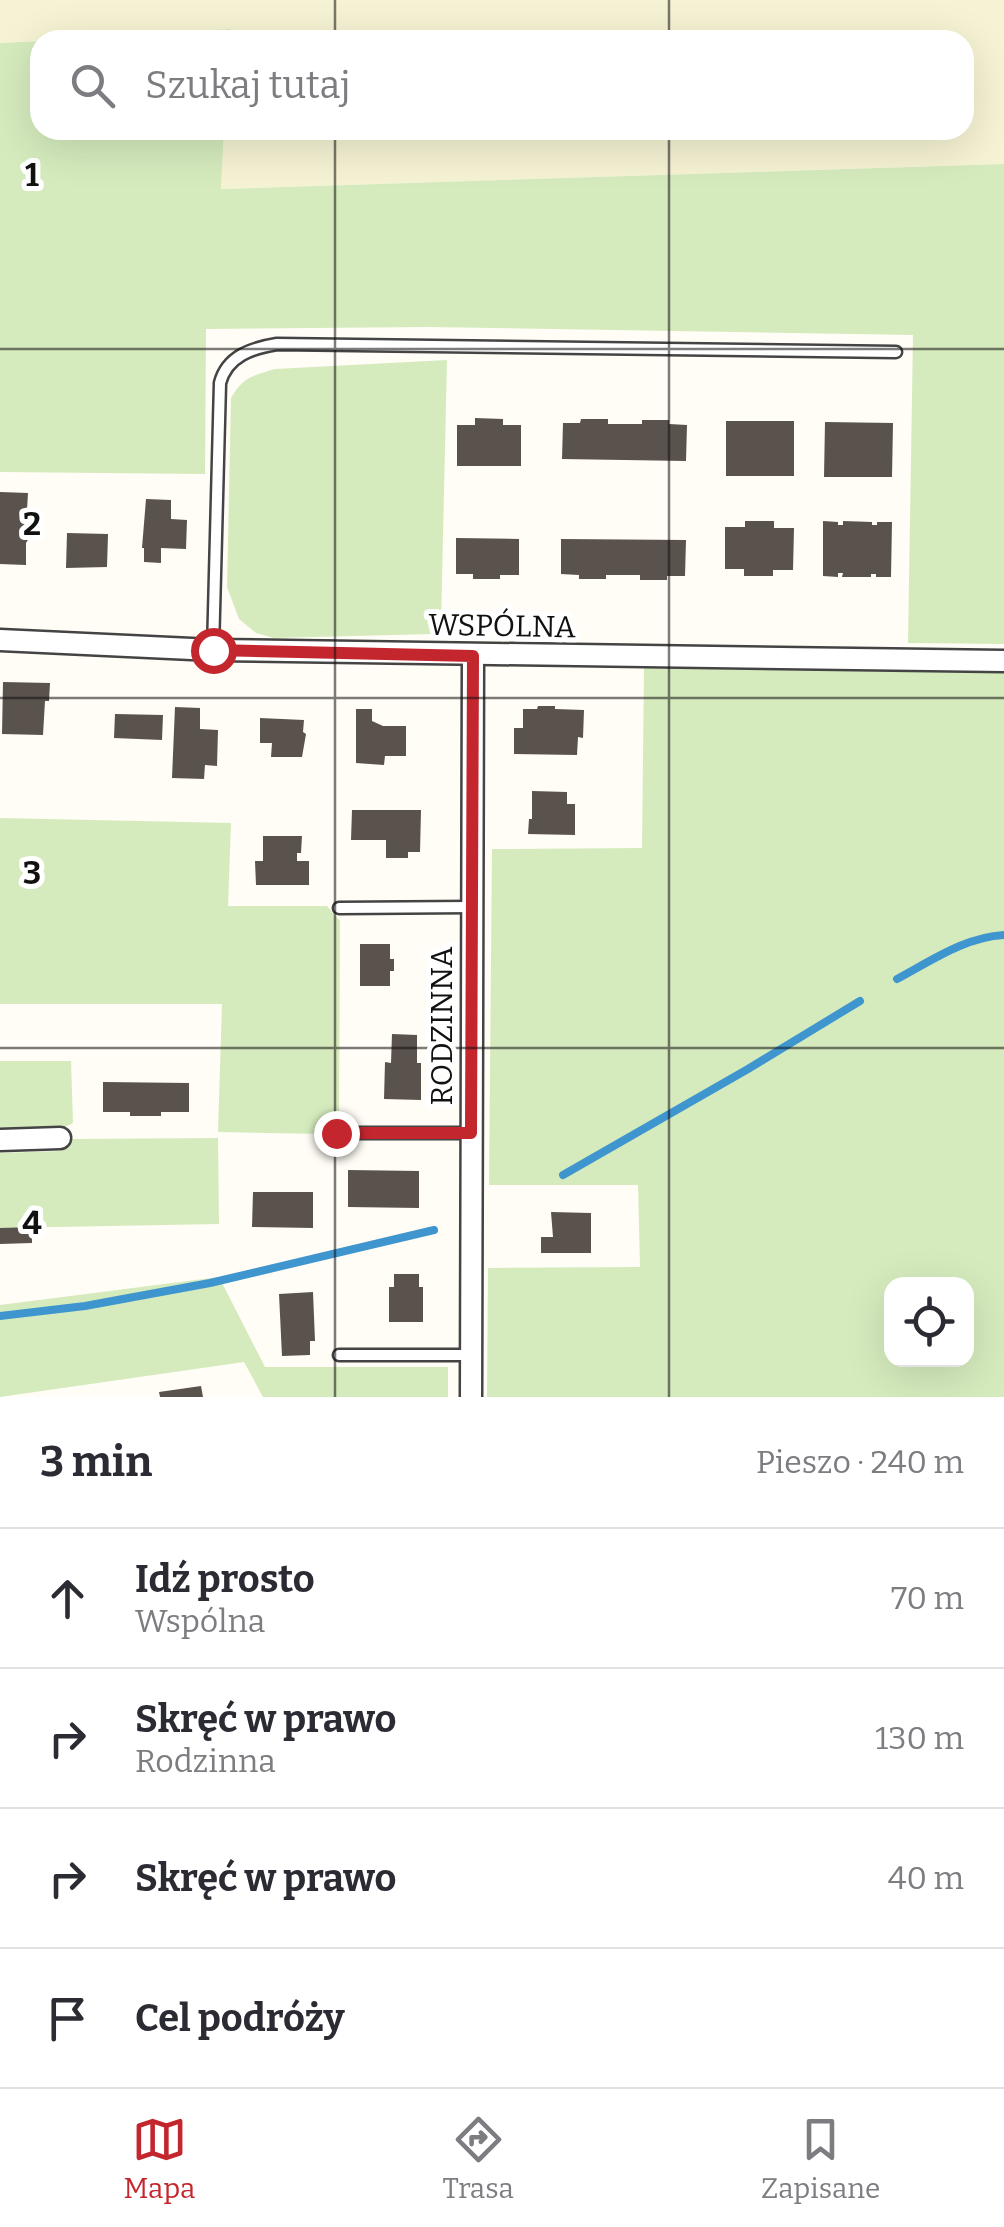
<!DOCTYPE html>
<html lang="pl">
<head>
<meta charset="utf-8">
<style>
  :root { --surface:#fff; --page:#f7f7f7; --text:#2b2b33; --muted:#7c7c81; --line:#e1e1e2; --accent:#c4262e }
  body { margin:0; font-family:Bitter,serif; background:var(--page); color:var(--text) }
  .controls { position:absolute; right:30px; bottom:30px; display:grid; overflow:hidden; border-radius:20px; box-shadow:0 10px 40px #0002 }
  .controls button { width:90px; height:90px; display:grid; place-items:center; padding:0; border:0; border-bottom:2px solid var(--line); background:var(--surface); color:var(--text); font:50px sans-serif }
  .stop { position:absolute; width:30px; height:30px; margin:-22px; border:8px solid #c4262e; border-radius:50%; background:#fff }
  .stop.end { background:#c4262e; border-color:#fff; box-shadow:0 2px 10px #0008 }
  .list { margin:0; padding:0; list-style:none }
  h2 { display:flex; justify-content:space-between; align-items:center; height:130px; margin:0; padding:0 40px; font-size:42px }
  h2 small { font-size:32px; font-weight:400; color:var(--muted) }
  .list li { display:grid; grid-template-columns:65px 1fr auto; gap:30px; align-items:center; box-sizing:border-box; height:140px; padding:0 40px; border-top:2px solid var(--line) }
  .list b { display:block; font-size:38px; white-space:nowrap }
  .list p { margin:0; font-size:32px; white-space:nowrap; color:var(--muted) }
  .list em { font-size:32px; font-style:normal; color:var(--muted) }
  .icon { flex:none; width:55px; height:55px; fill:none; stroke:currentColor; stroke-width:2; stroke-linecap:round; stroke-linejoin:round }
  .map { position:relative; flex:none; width:1004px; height:1397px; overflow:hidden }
  .search { position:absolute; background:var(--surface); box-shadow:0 10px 40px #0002; left:30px; right:30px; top:30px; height:110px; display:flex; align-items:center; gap:25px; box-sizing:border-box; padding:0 35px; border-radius:30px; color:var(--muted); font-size:38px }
  .sheet { height:690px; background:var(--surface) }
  nav { display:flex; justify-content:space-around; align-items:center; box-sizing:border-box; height:140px; border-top:2px solid var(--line); background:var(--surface); font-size:28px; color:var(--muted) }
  nav a { display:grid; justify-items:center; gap:5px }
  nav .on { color:var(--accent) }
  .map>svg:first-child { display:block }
  .farmland { fill:#f6f3d4 }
  .green { fill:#d5ebbd; fill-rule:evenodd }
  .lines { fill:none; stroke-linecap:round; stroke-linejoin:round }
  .stream { stroke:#3f96cf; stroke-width:8 }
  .building { fill:#5a524d }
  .lane-casing { stroke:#444; stroke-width:15 }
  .street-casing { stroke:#444; stroke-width:25 }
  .lane { stroke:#fff; stroke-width:10 }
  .street { stroke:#fff; stroke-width:20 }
  .route { stroke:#c4262e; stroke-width:12 }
  .grid { fill:none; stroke:#111; stroke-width:2.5; stroke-opacity:0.55 }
  .labels { text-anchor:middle; stroke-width:10; stroke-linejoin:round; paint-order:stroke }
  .street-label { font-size:30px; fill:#111; stroke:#fff }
  .grid-label { font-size:32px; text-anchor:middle; font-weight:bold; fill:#111; stroke:#fff; stroke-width:10; stroke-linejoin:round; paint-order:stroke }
</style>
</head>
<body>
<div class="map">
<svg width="1004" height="1397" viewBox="0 0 1004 1397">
  <rect width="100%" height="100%" fill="#fffdf5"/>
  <!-- farmland -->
  <path class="farmland" d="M0 0H1004V164L221 189 224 130H964V40H229V29L0 43Z"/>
  <!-- green -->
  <g class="green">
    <path d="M230 29 229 40H48L229 29Z"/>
    <path d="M40 41V130H224L221 189 1004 164V644L908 643 913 335 428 327 206 329 205 474 0 472V43Z"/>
    <path d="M447 360 441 624 433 634 274 638 256 633 239 619 227 587 231 398C243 377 252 376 275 369Z"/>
    <path d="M644 668 1004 673V1397H487L488 1268 640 1267 638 1185H489L492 849 642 848ZM892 1284H966V1360H892Z"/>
    <path d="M0 818 231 823 228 906H327L340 921 339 1120 325 1134 218 1132 222 1004H0Z"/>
    <path d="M0 1061H71L73 1123 59 1130H0Z"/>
    <path d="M218 1138 219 1224 0 1228V1153L60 1151 73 1139Z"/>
    <path d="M219 1277 265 1367H448V1397H263L244 1362 0 1397V1305Z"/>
  </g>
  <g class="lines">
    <!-- stream -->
    <g class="stream">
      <path d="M897 979C931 961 965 937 1004 935"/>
      <path d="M563 1175 748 1069 860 1001"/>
      <path d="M0 1316 85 1306 210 1283 434 1230"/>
    </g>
  </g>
  <!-- building -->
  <g class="building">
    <path d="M475 418 503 419V425H521V466H457V425H475Z"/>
    <path d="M581 419H608V424H642V420H669V424L687 425 686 461 562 459 563 423H580Z"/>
    <rect x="726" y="421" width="68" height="55"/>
    <path d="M825 422 893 423 892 477H824Z"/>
    <path d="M0 492 28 493 27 510 32 521V533L26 543V565L0 564Z"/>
    <path d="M146 499 171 500V519L187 520 186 549 161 548V563L144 562V548H142Z"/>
    <path d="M745 521H774V528H794L793 570H773V576H744V569H725V527H745Z"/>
    <path d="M823 521 838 522V525H843V521L872 522V525H877V522H892L891 577H876V574H871V577H842L843 573H838V577L823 576Z"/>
    <path d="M67 533 108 534 107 567 66 568Z"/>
    <path d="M456 538 519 539V575H500V579H473V574H456Z"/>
    <path d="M561 539 686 540 685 576H667V580H640V575H606V579H579V575L561 574Z"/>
    <path d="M3 682 50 683 49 701H45L43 735 2 734Z"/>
    <path d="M538 706H555V709L584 710 583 738 578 737 577 755 514 754V728H523V709H537Z"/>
    <path d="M175 707 200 708V729L218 730 217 766 205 765 204 779 172 778Z"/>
    <path d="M356 709H372V721L383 726H406V756H385L384 765 356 763Z"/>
    <path d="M115 714 163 715 162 740 114 738Z"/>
    <path d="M260 718 304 720 303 732 306 734 302 757H271L272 743H260Z"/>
    <path d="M532 791 567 792V804H575V835L528 834 529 819H532Z"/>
    <path d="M352 810H421L420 852H408V858H386V840H351Z"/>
    <path d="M263 836H302L301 853H297V861H309V885H256L255 861H263Z"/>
    <path d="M360 944H390V959H394V971H390V986H360Z"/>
    <path d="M392 1034 417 1035V1063H421V1100L384 1099 385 1062 391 1063Z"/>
    <path d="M103 1082 189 1083V1112H161V1116H130V1112H103Z"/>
    <path d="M348 1170 419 1171V1208L348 1207Z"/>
    <path d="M253 1192H313V1228L252 1227Z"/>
    <path d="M551 1212 591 1213V1253H541V1237H553Z"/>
    <path d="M32 1227V1243L0 1244V1228Z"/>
    <path d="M394 1274H419V1287H423V1322H389V1287H394Z"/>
    <path d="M313 1292 315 1341H310V1355L282 1356 279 1294Z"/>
    <path d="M201 1386 203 1397H160L159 1392Z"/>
  </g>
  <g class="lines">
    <!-- lane casing -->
    <g class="lane-casing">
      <g id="lane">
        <path d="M213 650 220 383C227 356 252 348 277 344L896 352"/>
        <path d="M339 908 472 907"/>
        <path d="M336 1133H471"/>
        <path d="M339 1355H471"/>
      </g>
    </g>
    <!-- street casing -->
    <g class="street-casing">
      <g id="street">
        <path d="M0 640 213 650 1004 661"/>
        <path d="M0 1140 60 1138"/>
        <path d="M471 1397 473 655"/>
      </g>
    </g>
    <!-- lane -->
    <use href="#lane" class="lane"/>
    <!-- street -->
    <use href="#street" class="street"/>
  </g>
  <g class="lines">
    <!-- route -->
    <path class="route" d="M213 650 473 656 471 1133H336"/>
  </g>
  <!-- grid -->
  <path class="grid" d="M335 0V40M669 0V40M335 130V1397M669 130V1397M0 349H1004M0 698H1004M0 1048H1004"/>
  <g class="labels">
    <!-- street labels -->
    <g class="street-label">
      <text transform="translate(502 626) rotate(1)" y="10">WSPÓLNA</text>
      <text transform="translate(442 1026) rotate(-90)" y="10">RODZINNA</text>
    </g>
  </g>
  <g class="grid-label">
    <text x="32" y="186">1</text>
    <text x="32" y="535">2</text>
    <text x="32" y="884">3</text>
    <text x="32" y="1234">4</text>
  </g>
</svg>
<div class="controls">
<button><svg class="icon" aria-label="locate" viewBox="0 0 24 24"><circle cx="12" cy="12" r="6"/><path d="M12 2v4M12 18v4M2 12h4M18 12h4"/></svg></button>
</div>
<div class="stop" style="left:213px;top:650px"></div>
<div class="stop end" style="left:336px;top:1133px"></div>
<div class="search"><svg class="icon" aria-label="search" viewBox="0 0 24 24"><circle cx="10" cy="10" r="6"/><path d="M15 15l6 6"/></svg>Szukaj tutaj</div>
</div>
<section class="sheet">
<h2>3 min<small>Pieszo · 240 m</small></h2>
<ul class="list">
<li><svg class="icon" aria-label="ahead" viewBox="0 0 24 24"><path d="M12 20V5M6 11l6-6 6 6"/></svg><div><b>Idź prosto</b><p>Wspólna</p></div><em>70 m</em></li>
<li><svg class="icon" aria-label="right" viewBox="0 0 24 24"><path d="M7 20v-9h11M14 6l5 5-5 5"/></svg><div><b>Skręć w prawo</b><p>Rodzinna</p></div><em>130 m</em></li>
<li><svg class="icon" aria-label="right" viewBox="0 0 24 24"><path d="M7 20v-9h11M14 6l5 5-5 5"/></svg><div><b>Skręć w prawo</b></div><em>40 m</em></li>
<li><svg class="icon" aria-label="arrive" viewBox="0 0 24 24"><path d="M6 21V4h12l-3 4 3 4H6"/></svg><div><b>Cel podróży</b></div></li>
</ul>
</section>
<nav>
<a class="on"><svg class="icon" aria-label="map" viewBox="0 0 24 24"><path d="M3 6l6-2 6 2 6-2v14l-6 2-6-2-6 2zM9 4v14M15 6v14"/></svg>Mapa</a>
<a><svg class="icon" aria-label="directions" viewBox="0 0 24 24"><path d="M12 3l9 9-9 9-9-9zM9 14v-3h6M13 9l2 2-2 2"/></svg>Trasa</a>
<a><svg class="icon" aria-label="saved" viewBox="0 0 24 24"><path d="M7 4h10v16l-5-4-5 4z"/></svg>Zapisane</a>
</nav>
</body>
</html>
